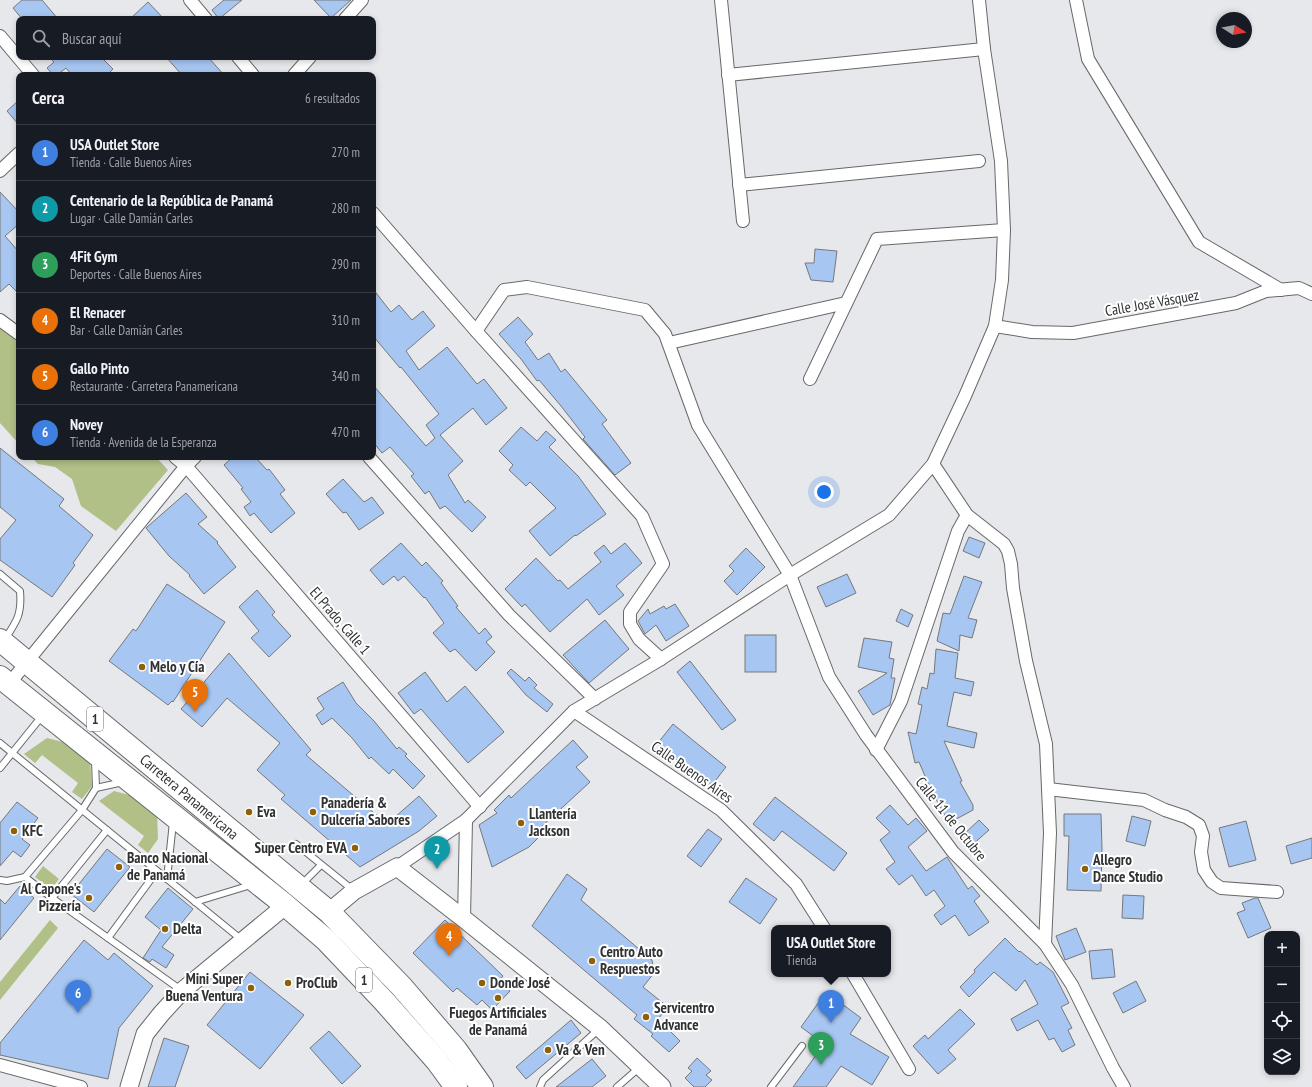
<!DOCTYPE html>
<html lang="es">
<head>
<meta charset="utf-8">
<style>
  :root { --surface:#171b24; --page:#242831; --text:#f1f3f6; --muted:#9ea1a6; --line:#363941; --accent:#db2777 }
  body { margin:0; font-family:"PT Sans Narrow",sans-serif; background:var(--page); color:var(--text) }
  .controls { position:absolute; right:12px; bottom:12px; display:grid; overflow:hidden; border-radius:8px; box-shadow:0 2px 6px #0003 }
  .controls button { width:36px; height:36px; display:grid; place-items:center; padding:0; border:0; border-bottom:1px solid var(--line); background:var(--surface); color:var(--text); font:20px sans-serif }
  .compass { position:absolute; left:1216px; top:12px; width:36px; height:36px; border-radius:50%; background:var(--surface); box-shadow:0 2px 6px #0003; rotate:101deg }
  .you { position:absolute; left:824px; top:492px; width:14px; height:14px; margin:-10px; border:3px solid #fff; border-radius:50%; background:#1a73e8; box-shadow:0 0 0 6px #1a73e833 }
  .badge { display:grid; place-items:center; width:26px; height:26px; border-radius:50%; background:var(--accent); color:#fff; font-size:13px; font-weight:700 }
  .pin { position:absolute; translate:-50% -33px; filter:drop-shadow(0 1px 2px #0008) }
  .pin::after { content:''; position:absolute; top:21px; width:14px; height:12px; background:inherit; clip-path:polygon(0 0,100% 0,50% 100%) }
  .popup { position:absolute; left:771px; top:925px; width:120px; height:52px; box-sizing:border-box; display:grid; place-content:center; border-radius:8px; background:var(--surface); filter:drop-shadow(0 1px 3px #0005); font-size:13px; white-space:nowrap; color:var(--muted) }
  .popup b { font-size:15px; color:var(--text) }
  .popup::after { content:''; position:absolute; left:50%; top:100%; margin-left:-8px; border:8px solid transparent; border-top-color:var(--surface) }
  .list { margin:0; padding:0; list-style:none }
  h2 { display:flex; justify-content:space-between; align-items:center; height:52px; margin:0; padding:0 16px; font-size:17px }
  h2 small { font-size:13px; font-weight:400; color:var(--muted) }
  .list li { display:grid; grid-template-columns:26px 1fr auto; gap:12px; align-items:center; box-sizing:border-box; height:56px; padding:0 16px; border-top:1px solid var(--line) }
  .list b { display:block; font-size:15px; white-space:nowrap }
  .list p { margin:0; font-size:13px; white-space:nowrap; color:var(--muted) }
  .list em { font-size:13px; font-style:normal; color:var(--muted) }
  .icon { flex:none; width:22px; height:22px; fill:none; stroke:currentColor; stroke-width:2; stroke-linecap:round; stroke-linejoin:round }
  .map { position:relative; flex:none; width:1312px; height:1087px; overflow:hidden }
  .search { position:absolute; background:var(--surface); box-shadow:0 2px 6px #0003; left:16px; top:16px; width:360px; height:44px; display:flex; align-items:center; gap:10px; box-sizing:border-box; padding:0 14px; border-radius:8px; color:var(--muted); font-size:15px }
  .panel { position:absolute; background:var(--surface); box-shadow:0 2px 6px #0003; left:16px; top:72px; width:360px; height:388px; border-radius:8px }
  .map>svg:first-child { display:block }
  .green { fill:#b0c086 }
  .building { fill:#a7c6f2; stroke:#76787b }
  .lines { fill:none; stroke-linecap:round; stroke-linejoin:round }
  .lane-casing { stroke:#67686b; stroke-width:8 }
  .street-casing { stroke:#67686b; stroke-width:14 }
  .secondary-casing { stroke:#67686b; stroke-width:19 }
  .highway-casing { stroke:#67686b; stroke-width:24 }
  .lane { stroke:#fff; stroke-width:6 }
  .street { stroke:#fff; stroke-width:12 }
  .secondary { stroke:#fff; stroke-width:17 }
  .highway { stroke:#fff; stroke-width:22 }
  .poi-dot { fill:#8e6108; stroke:#fff; stroke-width:1.5 }
  .labels { text-anchor:middle; stroke-width:4; stroke-linejoin:round; paint-order:stroke }
  .shield { fill:#fff; stroke:#6e6f70; stroke-width:1 }
  .shield-label { font-size:14px; font-weight:bold; fill:#303132 }
  .street-label { font-size:15px; fill:#303132; stroke:#fff }
  .poi-label { font-size:15px; font-weight:bold; fill:#303132; stroke:#fff; text-anchor:start }
</style>
</head>
<body>
<div class="map">
<svg width="1312" height="1087" viewBox="0 0 1312 1087">
  <rect width="100%" height="100%" fill="#e6e8eb"/>
  <!-- green -->
  <g class="green">
    <path d="M0 328 19 343V444L0 423Z"/>
    <path d="M31 457H156L168 470 116 531 81 506 72 479 55 467 38 464Z"/>
    <path d="M47 738 67 743 90 760 92 786 82 799 72 792 78 783 42 755 35 763 24 754Z"/>
    <path d="M114 791 133 796 157 813 158 839 148 853 138 845 144 836 99 801Z"/>
    <path d="M43 866 59 879 51 889 35 877Z"/>
    <path d="M50 920 58 928 0 1000V982Z"/>
  </g>
  <!-- building -->
  <g class="building">
    <path d="M22 0H42L58 19H22L13 8Z"/>
    <path d="M224 0H242L219 19 212 10Z"/>
    <path d="M314 0H351L331 18Z"/>
    <path d="M148 2 164 19H130Z"/>
    <path d="M49 57H101L113 69 107 75H72L66 68 57 75H53L47 68 54 62Z"/>
    <path d="M166 57H208L224 75H182Z"/>
    <path d="M19 100V125L7 111Z"/>
    <path d="M0 192 19 212V224L5 236 19 252V294L9 284 0 292Z"/>
    <path d="M815 249 837 251 833 282 811 280 805 263H814Z"/>
    <path d="M373 289 391 312 399 305 412 320 423 311 435 326 406 351 419 370 447 347 477 384 484 379 507 408 486 425 473 408 440 435 463 461 448 475 465 503 468 500 486 517 472 532 445 506 440 509 429 491 425 494 411 476 414 474 390 447 382 453 373 442V385L426 446 435 438 426 425 439 414 401 367 400 368 373 336Z"/>
    <path d="M518 317 533 334 525 342 538 360 549 353 561 372 565 369 607 420 602 424 631 463 615 475 583 439 585 437 561 406 539 380 537 381 521 359 499 334Z"/>
    <path d="M521 427 537 441 546 431 556 440 549 447 578 476 606 514 576 536 575 535 550 556 529 531 556 508 530 482 526 486 509 470 513 465 499 451Z"/>
    <path d="M0 448 64 499 59 506 93 535 73 563 75 565 52 597 0 560V539L16 520 0 507Z"/>
    <path d="M233 457H255L267 470 269 469 285 490 280 494 295 513 271 533 254 513 250 516 244 507 251 502 241 489 243 488 224 465Z"/>
    <path d="M343 479 364 502 372 497 384 513 359 530 346 512 343 513 326 494Z"/>
    <path d="M186 493 207 517 198 524 218 542 217 543 236 567 204 594 189 576 190 575 169 556 146 528Z"/>
    <path d="M969 537 985 543 979 558 963 551Z"/>
    <path d="M401 543 422 566 426 562 443 581 441 583 458 606 456 607 479 634 485 628 492 637 486 642 495 652 476 671 455 649 450 652 433 633 444 623 425 597 424 598 404 576 398 581 394 576 383 585 370 570Z"/>
    <path d="M625 543 642 563 616 586 624 595 599 615 587 599 550 632 525 604 522 607 505 589 536 558 558 581 560 580 568 589 601 562 594 553 604 545 611 554Z"/>
    <path d="M746 548 765 567 737 595 724 581 734 571 729 566Z"/>
    <path d="M847 574 856 593 826 607 817 587Z"/>
    <path d="M964 576 982 582 968 618 977 620 972 638 960 635 959 651 937 641 943 613 950 614Z"/>
    <path d="M167 584 225 622 173 702 172 701 168 705 109 661 133 629 136 631Z"/>
    <path d="M257 590 275 612 272 615 291 636 269 657 251 638 259 631 239 607Z"/>
    <path d="M675 604 689 626 666 641 656 625 645 634 638 621 648 609 650 614 664 606 666 609Z"/>
    <path d="M901 609 913 615 908 627 896 621Z"/>
    <path d="M605 620 629 649 589 683 563 655Z"/>
    <rect x="745" y="635" width="31" height="37"/>
    <path d="M864 638 892 642 889 658 894 659 891 678H895L890 705 873 715 858 691 887 673 858 667Z"/>
    <path d="M936 649 958 653 955 678 974 682 971 696 954 692 947 726 977 733 974 748 944 741 962 781 960 782 973 805V810L949 823 931 790 919 762 915 763 908 732 916 734 922 705 918 704 922 687 927 689 930 673 934 674Z"/>
    <path d="M229 653 311 750 306 755 387 824 419 796 437 816 419 831 360 867 281 799 285 795 257 770 280 743 227 698 202 727 181 709Z"/>
    <path d="M690 661 736 720 722 730 677 672Z"/>
    <path d="M511 669 525 681 529 677 537 685 534 688 553 704 547 712 526 695 507 673Z"/>
    <path d="M425 672 447 702 465 686 504 732 468 763 421 709 414 714 398 693Z"/>
    <path d="M343 682 356 703 374 721 397 749 399 747 407 754 405 756 425 776 413 789 393 769 389 774 371 757 369 759 352 738 332 718 322 725 316 715 324 709 317 698Z"/>
    <path d="M673 724 726 767 712 785 696 771 694 774 657 744Z"/>
    <path d="M573 740 588 757 576 767 590 782 540 828 544 832 529 847 492 867 479 825 497 813 494 810 509 795 511 798Z"/>
    <path d="M775 797 847 853 834 871 782 831 774 841 753 824Z"/>
    <path d="M17 802 38 818 22 839 30 845 21 857 13 851 0 866V823Z"/>
    <path d="M890 805 908 825 916 818 927 831 908 847 926 871 947 857 968 889 972 886 980 896 974 901 989 922 969 936 955 915 941 925 934 915 945 906 934 890 926 896 912 875 899 885 886 869 895 862 880 840 890 832 876 818Z"/>
    <path d="M1064 814H1101L1102 849 1101 891 1067 890 1069 836H1064Z"/>
    <path d="M1132 816 1151 821 1145 846 1126 841Z"/>
    <path d="M979 820 989 830 971 846 962 836Z"/>
    <path d="M1246 821 1256 860 1229 867 1219 828Z"/>
    <path d="M708 829 722 839 701 867 687 856Z"/>
    <path d="M1312 838V858L1291 864 1286 846Z"/>
    <path d="M107 849 130 867 94 912 71 894Z"/>
    <path d="M567 874 587 889 581 900 652 960 654 973 643 987 668 1007 658 1019 680 1041 669 1052 651 1036 653 1034 634 1019 637 1015 532 926Z"/>
    <path d="M746 878 777 899 760 924 729 902Z"/>
    <path d="M20 886 34 898 0 940V899L5 904Z"/>
    <path d="M168 888 193 909 162 947 174 955 166 968 152 959 150 962 143 958 161 930 145 917Z"/>
    <path d="M1123 895 1144 896 1143 919 1122 918Z"/>
    <path d="M1255 898H1258L1271 928 1248 938 1237 913 1245 910 1242 903Z"/>
    <path d="M445 920 503 976 499 981 510 991 492 1010 482 1000 477 1005 457 988 453 992 413 953Z"/>
    <path d="M1076 928 1086 952 1065 960 1056 936Z"/>
    <path d="M1005 938 1019 952 1020 951 1037 965 1040 962 1053 972 1069 1003 1061 1007 1072 1028 1068 1030 1075 1045 1062 1052 1054 1038 1049 1040 1038 1020 1017 1031 1011 1019 1038 1004 1025 980 1016 991 994 972 969 997 960 987 975 972 974 970Z"/>
    <path d="M84 940 108 960 114 953 153 986 119 1028 108 1079 0 1055V1043Z"/>
    <path d="M1112 949 1115 977 1092 979 1089 951Z"/>
    <path d="M250 972 304 1015 260 1069 207 1025Z"/>
    <path d="M1136 981 1146 1001 1123 1013 1113 993Z"/>
    <path d="M826 992 861 1018 850 1034 889 1057 872 1085 841 1066 826 1087H793L824 1044 801 1027Z"/>
    <path d="M960 1009 975 1024 948 1050 956 1059 938 1074 913 1046 925 1035 928 1039Z"/>
    <path d="M571 1020 581 1033 526 1079 516 1067Z"/>
    <path d="M329 1031 361 1066 342 1084 310 1048Z"/>
    <path d="M164 1038 189 1046 175 1087H148Z"/>
    <path d="M697 1058 711 1071 706 1075 712 1080 705 1087H694L685 1078 692 1071 688 1068Z"/>
    <path d="M592 1059 606 1076 592 1087H556Z"/>
  </g>
  <g class="lines">
    <!-- lane casing -->
    <g class="lane-casing">
      <g id="lane">
        <path d="M0 574 20 591C22 614 17 621 5 639"/>
        <path d="M0 743 242 940"/>
        <path d="M0 768 42 716"/>
        <path d="M96 788 123 782"/>
        <path d="M296 844 353 890"/>
        <path d="M25 877 52 898 181 990"/>
        <path d="M167 879 173 822"/>
        <path d="M0 880 7 881 25 877 82 810 96 788 95 761"/>
        <path d="M301 885 321 865"/>
        <path d="M52 898 107 830"/>
        <path d="M195 902 251 885"/>
        <path d="M108 938 157 871"/>
        <path d="M540 1087 543 1080 599 1029"/>
        <path d="M617 1087 640 1067"/>
        <path d="M771 1087 802 1046"/>
      </g>
    </g>
    <!-- street casing -->
    <g class="street-casing">
      <g id="street">
        <path d="M190 0 206 19"/>
        <path d="M721 0 743 221"/>
        <path d="M1076 0 1088 59 1199 242 1281 290"/>
        <path d="M345 19 362 0"/>
        <path d="M0 36 33 75"/>
        <path d="M238 57 253 75"/>
        <path d="M294 75 310 57"/>
        <path d="M728 75 984 49"/>
        <path d="M0 171 19 153"/>
        <path d="M739 185 979 161"/>
        <path d="M373 213 476 331 642 516 663 564 630 612V624L639 639 661 659"/>
        <path d="M0 320 19 334"/>
        <path d="M995 326 1032 332 1073 333 1236 303 1266 291 1299 288 1312 294"/>
        <path d="M476 331 504 290 527 287 645 310 665 334 698 425 790 575 829 677 866 735 953 852 1045 944 1072 985 1113 1068 1124 1087"/>
        <path d="M669 343 846 303"/>
        <path d="M810 379 877 239 1004 230"/>
        <path d="M175 457 186 466 480 807"/>
        <path d="M369 457 509 615 595 699"/>
        <path d="M933 464 967 515 1004 544 1008 551 1011 564 1013 588 1026 661 1046 744 1050 833 1045 944"/>
        <path d="M9 684 186 466 195 457"/>
        <path d="M574 711 721 810 796 884 824 928"/>
        <path d="M876 750 901 701 958 531 967 515"/>
        <path d="M1048 789 1144 800 1165 810 1186 817 1199 825 1203 836 1201 852 1204 870 1212 882 1221 888 1277 892"/>
        <path d="M397 867 466 820 574 711 661 659 790 575 889 515 933 464 965 396 995 326 1002 280 1004 230 1001 161 984 49 979 0"/>
        <path d="M464 919 466 820"/>
        <path d="M853 974 909 1069"/>
        <path d="M0 1065 81 1087"/>
      </g>
    </g>
    <!-- secondary casing -->
    <g class="secondary-casing">
      <g id="secondary">
        <path d="M329 912 354 891 397 867 464 919 600 1028 662 1087"/>
        <path d="M129 1087 145 1034 161 1014 182 991 285 906"/>
      </g>
    </g>
    <!-- highway casing -->
    <g class="highway-casing">
      <g id="highway">
        <path d="M0 640 329 912 401 986 456 1050 482 1087"/>
        <path d="M0 677 284 904 326 940 384 1001 437 1061 456 1087"/>
      </g>
    </g>
    <!-- lane -->
    <use href="#lane" class="lane"/>
    <!-- street -->
    <use href="#street" class="street"/>
    <!-- secondary -->
    <use href="#secondary" class="secondary"/>
    <!-- highway -->
    <use href="#highway" class="highway"/>
  </g>
  <!-- markers -->
  <g class="poi-dot">
    <circle cx="142" cy="667" r="4"/>
    <circle cx="249" cy="812" r="4"/>
    <circle cx="313" cy="812" r="4"/>
    <circle cx="521" cy="823" r="4"/>
    <circle cx="14" cy="831" r="4"/>
    <circle cx="355" cy="848" r="4"/>
    <circle cx="119" cy="867" r="4"/>
    <circle cx="1085" cy="869" r="4"/>
    <circle cx="89" cy="898" r="4"/>
    <circle cx="165" cy="929" r="4"/>
    <circle cx="592" cy="961" r="4"/>
    <circle cx="288" cy="983" r="4"/>
    <circle cx="482" cy="983" r="4"/>
    <circle cx="251" cy="988" r="4"/>
    <circle cx="498" cy="998" r="4"/>
    <circle cx="646" cy="1017" r="4"/>
    <circle cx="548" cy="1050" r="4"/>
  </g>
  <g class="labels">
    <!-- shield labels -->
    <g class="shield">
      <rect x="87" y="707" width="16" height="24" rx="3"/>
      <rect x="356" y="968" width="16" height="24" rx="3"/>
    </g>
    <g class="shield-label">
      <text x="95" y="724">1</text>
      <text x="364" y="985">1</text>
    </g>
    <!-- street labels -->
    <g class="street-label">
      <text transform="translate(1152 303) rotate(-10)" y="5">Calle José Vásquez</text>
      <text transform="translate(340 621) rotate(49)" y="5">El Prado, Calle 1</text>
      <text transform="translate(692 772) rotate(35)" y="5">Calle Buenos Aires</text>
      <text transform="translate(189 797) rotate(40)" y="5">Carretera Panamericana</text>
      <text transform="translate(951 819) rotate(51)" y="5">Calle 11 de Octubre</text>
    </g>
    <!-- poi labels -->
    <g class="poi-label">
      <text x="150" y="672">Melo y Cía</text>
      <text x="321" y="808">Panadería &amp;<tspan x="321" dy="17">Dulcería Sabores</tspan></text>
      <text x="257" y="817">Eva</text>
      <text x="529" y="819">Llantería<tspan x="529" dy="17">Jackson</tspan></text>
      <text x="22" y="836">KFC</text>
      <text x="347" y="853" text-anchor="end">Super Centro EVA</text>
      <text x="127" y="863">Banco Nacional<tspan x="127" dy="17">de Panamá</tspan></text>
      <text x="1093" y="865">Allegro<tspan x="1093" dy="17">Dance Studio</tspan></text>
      <text x="81" y="894" text-anchor="end">Al Capone's<tspan x="81" dy="17">Pizzería</tspan></text>
      <text x="173" y="934">Delta</text>
      <text x="600" y="957">Centro Auto<tspan x="600" dy="17">Respuestos</tspan></text>
      <text x="243" y="984" text-anchor="end">Mini Super<tspan x="243" dy="17">Buena Ventura</tspan></text>
      <text x="296" y="988">ProClub</text>
      <text x="490" y="988">Donde José</text>
      <text x="654" y="1013">Servicentro<tspan x="654" dy="17">Advance</tspan></text>
      <text x="498" y="1018" text-anchor="middle">Fuegos Artificiales<tspan x="498" dy="17">de Panamá</tspan></text>
      <text x="556" y="1055">Va &amp; Ven</text>
    </g>
  </g>
</svg>
<div class="controls">
<button>+</button>
<button>−</button>
<button><svg class="icon" aria-label="locate" viewBox="0 0 24 24"><circle cx="12" cy="12" r="6"/><path d="M12 2v4M12 18v4M2 12h4M18 12h4"/></svg></button>
<button><svg class="icon" aria-label="layers" viewBox="0 0 24 24"><path d="M12 4l9 5-9 5-9-5zM3 14l9 5 9-5"/></svg></button>
</div>
<svg class="compass" viewBox="-18 -18 36 36"><path d="M0-13l5 13h-10z" fill="#e53935"/><path d="M0 13l5-13h-10z" fill="#9ea1a6"/></svg>
<div class="you"></div>
<div class="pin badge" style="left:831px;top:1023px;background:#3f7fe0">1</div>
<div class="popup"><b>USA Outlet Store</b>Tienda</div>
<div class="pin badge" style="left:437px;top:869px;background:#0f9aa8">2</div>
<div class="pin badge" style="left:821px;top:1065px;background:#2e9e5b">3</div>
<div class="pin badge" style="left:449px;top:956px;background:#e8710a">4</div>
<div class="pin badge" style="left:195px;top:712px;background:#e8710a">5</div>
<div class="pin badge" style="left:78px;top:1013px;background:#3f7fe0">6</div>
<div class="search"><svg class="icon" aria-label="search" viewBox="0 0 24 24"><circle cx="10" cy="10" r="6"/><path d="M15 15l6 6"/></svg>Buscar aquí</div>
<section class="panel">
<h2>Cerca<small>6 resultados</small></h2>
<ul class="list">
<li><span class="badge" style="background:#3f7fe0">1</span><div><b>USA Outlet Store</b><p>Tienda · Calle Buenos Aires</p></div><em>270 m</em></li>
<li><span class="badge" style="background:#0f9aa8">2</span><div><b>Centenario de la República de Panamá</b><p>Lugar · Calle Damián Carles</p></div><em>280 m</em></li>
<li><span class="badge" style="background:#2e9e5b">3</span><div><b>4Fit Gym</b><p>Deportes · Calle Buenos Aires</p></div><em>290 m</em></li>
<li><span class="badge" style="background:#e8710a">4</span><div><b>El Renacer</b><p>Bar · Calle Damián Carles</p></div><em>310 m</em></li>
<li><span class="badge" style="background:#e8710a">5</span><div><b>Gallo Pinto</b><p>Restaurante · Carretera Panamericana</p></div><em>340 m</em></li>
<li><span class="badge" style="background:#3f7fe0">6</span><div><b>Novey</b><p>Tienda · Avenida de la Esperanza</p></div><em>470 m</em></li>
</ul>
</section>
</div>
</body>
</html>
